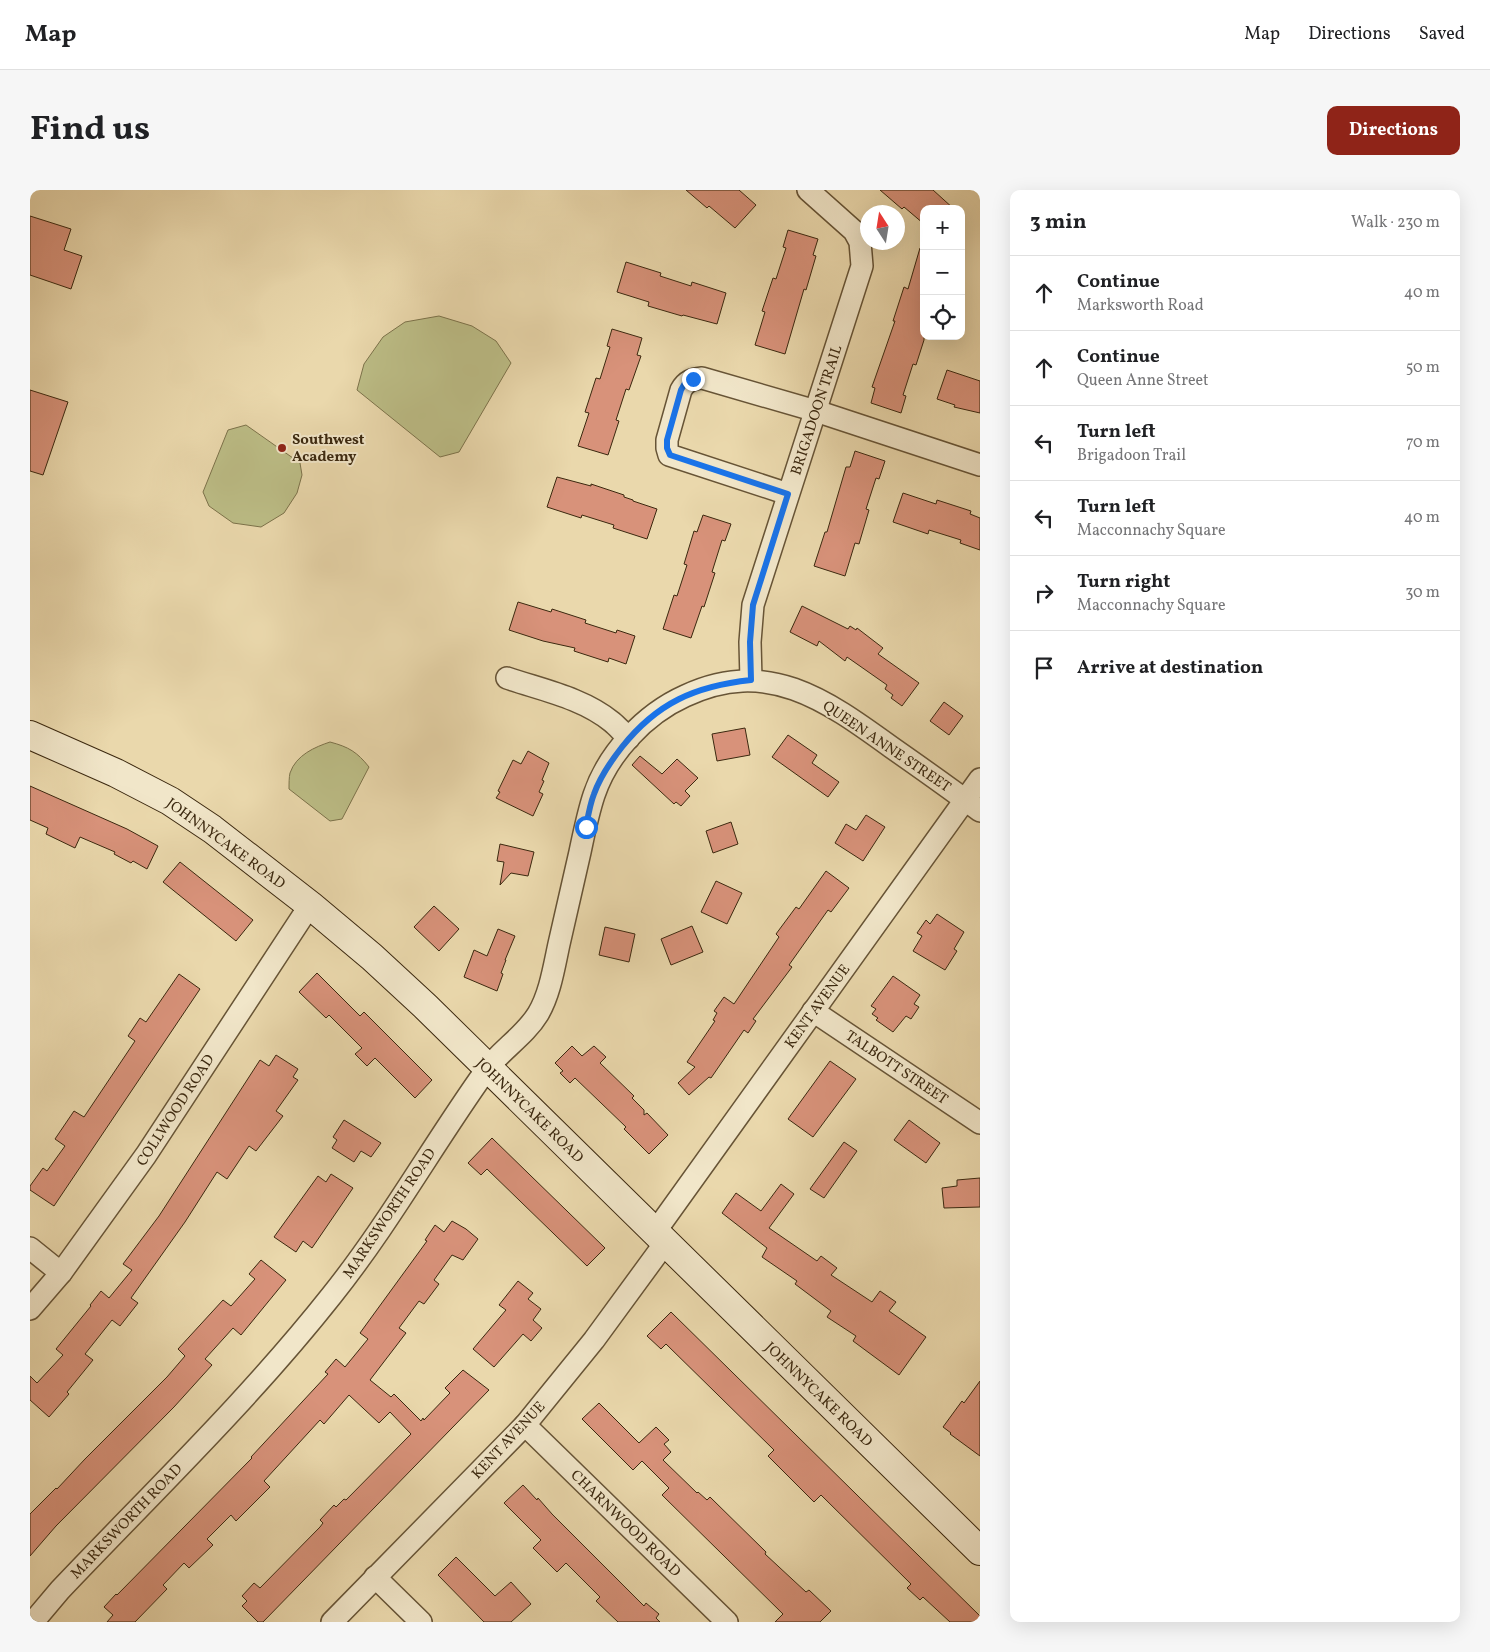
<!DOCTYPE html>
<html lang="en">
<head>
<meta charset="utf-8">
<style>
  :root { --surface:#fff; --page:#f6f6f6; --text:#202124; --muted:#757577; --line:#e0e0e0; --accent:#8f2418 }
  body { margin:0; font-family:Vollkorn,serif; background:var(--page); color:var(--text) }
  .controls { position:absolute; right:15px; top:15px; display:grid; overflow:hidden; border-radius:10px; box-shadow:0 5px 20px #0002 }
  .controls button { width:45px; height:45px; display:grid; place-items:center; padding:0; border:0; border-bottom:1px solid var(--line); background:var(--surface); color:var(--text); font:25px sans-serif }
  .compass { position:absolute; left:830px; top:15px; width:45px; height:45px; border-radius:50%; background:var(--surface); box-shadow:0 5px 20px #0002; rotate:348deg }
  .stop { position:absolute; width:15px; height:15px; margin:-11px; border:4px solid #1a73e8; border-radius:50%; background:#fff }
  .stop.end { background:#1a73e8; border-color:#fff; box-shadow:0 1px 5px #0008 }
  .list { margin:0; padding:0; list-style:none }
  h2 { display:flex; justify-content:space-between; align-items:center; height:65px; margin:0; padding:0 20px; font-size:21px }
  h2 small { font-size:16px; font-weight:400; color:var(--muted) }
  .list li { display:grid; grid-template-columns:32px 1fr auto; gap:15px; align-items:center; box-sizing:border-box; height:75px; padding:0 20px; border-top:1px solid var(--line) }
  .list b { display:block; font-size:19px; white-space:nowrap }
  .list p { margin:0; font-size:16px; white-space:nowrap; color:var(--muted) }
  .list em { font-size:16px; font-style:normal; color:var(--muted) }
  .icon { flex:none; width:28px; height:28px; fill:none; stroke:currentColor; stroke-width:2; stroke-linecap:round; stroke-linejoin:round }
  .map { position:relative; flex:none; width:950px; height:1432px; overflow:hidden; border-radius:10px }
  header { display:flex; align-items:center; gap:30px; box-sizing:border-box; height:70px; padding:0 25px; background:var(--surface); border-bottom:1px solid var(--line) }
  header strong { font-size:24px }
  nav { display:flex; gap:28px; margin-inline-start:auto; font-size:18px }
  .intro { display:flex; align-items:center; justify-content:space-between; box-sizing:border-box; height:120px; padding:0 30px }
  h1 { margin:0; font-size:35px }
  .button { padding:12px 22px; border-radius:10px; background:var(--accent); color:#fff; font-size:18px; font-weight:700 }
  main { display:flex; gap:30px; padding:0 30px }
  aside { flex:1; background:var(--surface); border-radius:10px; box-shadow:0 5px 20px #0002 }
  .map>svg:first-child { display:block }
  .green { fill:#bcbd86; stroke:#7c724a }
  .building { fill:#d8927a; stroke:#3b280f }
  .lines { fill:none; stroke-linecap:round; stroke-linejoin:round }
  .minor-casing { stroke:#675436; stroke-width:24 }
  .secondary-casing { stroke:#3b280f; stroke-width:30 }
  .minor { stroke:#f1e6c9; stroke-width:21 }
  .secondary { stroke:#f1e6c9; stroke-width:28 }
  .route { stroke:#1a73e8; stroke-width:6 }
  .poi-dot { fill:#8f2418; stroke:#f1e6c9; stroke-width:2 }
  .labels { text-anchor:middle; stroke-width:4; stroke-linejoin:round; paint-order:stroke }
  .street-label { font-size:15px; fill:#3b280f; stroke:#f1e6c9 }
  .poi-label { font-size:15px; font-weight:bold; fill:#3b280f; stroke:#f1e6c9; text-anchor:start }
</style>
</head>
<body>
<header>
<strong>Map</strong>
<nav><a>Map</a><a>Directions</a><a>Saved</a></nav>
</header>
<div class="intro"><h1>Find us</h1><a class="button">Directions</a></div>
<main>
<div class="map">
<svg width="950" height="1432" viewBox="0 0 950 1432">
  <rect width="100%" height="100%" fill="#ead8ac"/>
  <filter id="stains"><feTurbulence type="fractalNoise" baseFrequency=".004" numOctaves="4"/><feColorMatrix values="0 0 0 0 .2 0 0 0 0 .09 0 0 0 0 .02 0 0 0 .5 -.17"/></filter>
  <radialGradient id="worn" r=".72"><stop offset=".6" stop-color="#630" stop-opacity="0"/><stop offset="1" stop-color="#630" stop-opacity=".3"/></radialGradient>
  <!-- green -->
  <g class="green">
    <path d="M409 126 442 136 466 151 481 173 429 262 410 267 327 200 334 174 353 147 375 132Z"/>
    <path d="M216 235 270 273 272 285 267 303 254 323 231 337 203 333 179 316 173 302 198 240Z"/>
    <path d="M300 552C319 557 327 562 339 577L312 629 300 631 259 599C259 594 259 587 260 583 266 565 285 557 300 552Z"/>
  </g>
  <!-- building -->
  <g class="building">
    <path d="M656 0H709L726 15 705 38 679 16 677 18Z"/>
    <path d="M850 0H903L924 19H894V34L874 17 872 19Z"/>
    <path d="M0 26 41 39 34 60 52 66 41 99 0 85Z"/>
    <path d="M758 40 788 49 783 65 786 66 776 100 774 99 755 164 725 155 735 122 732 121 743 88 746 89 756 58 753 57Z"/>
    <path d="M890 58 894 59V150L886 175 883 174 873 205 876 206 871 223 841 213 845 198 842 197 865 131H863L874 97 878 99Z"/>
    <path d="M596 72 631 83 630 86 661 96 662 92 696 103 687 134 653 125 652 126 618 116 619 112 587 102Z"/>
    <path d="M582 139 612 148 607 165 611 166 599 200 596 199 586 230 589 231 578 265 548 256 559 223 555 222 566 188 570 189 580 157 577 156Z"/>
    <path d="M917 180 950 191V223L924 217 925 215 907 209Z"/>
    <path d="M0 200 38 212 13 285 0 281Z"/>
    <path d="M825 261 855 271 849 289 846 288 836 319 839 320 829 354 825 353 815 386 784 376 795 342H797L816 277H820Z"/>
    <path d="M527 287 561 296V294L594 305V307L603 310V311L627 319 617 349 583 338 584 335 552 325 551 328 517 317Z"/>
    <path d="M873 303 906 314 907 310 941 321 940 324 950 328V360L930 353 931 350 899 340 898 344 863 332Z"/>
    <path d="M673 325 701 334 695 351 692 350 682 382 685 383 674 417 672 416 661 448 633 439 644 405 647 406 657 375 654 374 664 341 667 342Z"/>
    <path d="M488 412 521 422 522 419 556 430 555 433 586 443 587 440 605 446 596 474 579 468 578 472 544 461 545 458 513 451 479 440Z"/>
    <path d="M772 416 818 439 820 436 826 440 827 438 853 458 848 464 889 493 872 516 861 508 863 505 855 499 857 495 817 467 815 471 789 451 787 456 760 442Z"/>
    <path d="M914 512 933 526 919 545 900 531Z"/>
    <path d="M715 538 720 565 687 571 682 544Z"/>
    <path d="M758 545 787 565 782 573 809 592 798 607 742 567Z"/>
    <path d="M498 561 519 573 512 590 514 591 509 602 513 604 503 626 466 608 470 602 468 601 483 570 491 574Z"/>
    <path d="M610 566 632 584 647 569 668 588 655 601 660 606 651 616 646 612 644 614 602 575Z"/>
    <path d="M0 596 97 639 128 656 117 679 103 671 101 673 84 664 85 662 50 647 45 658 16 644 18 638 0 630Z"/>
    <path d="M836 625 855 637 833 671 805 653 816 634 826 640Z"/>
    <path d="M701 632 708 654 683 663 676 641Z"/>
    <path d="M470 654 504 662 498 686 481 683 470 695 474 672 467 671Z"/>
    <path d="M150 672 223 730 206 751 133 692Z"/>
    <path d="M796 681 819 698 801 722 798 720 759 775 762 777 723 829 726 831 718 843 714 840 681 888 679 887 659 905 648 893 665 877 657 872 685 831 683 830 687 823 684 821 694 807 704 814 749 747 746 744 766 717 769 719Z"/>
    <path d="M686 691 712 703 697 734 671 722Z"/>
    <path d="M404 716 429 739 409 761 384 737Z"/>
    <path d="M907 724 934 742 924 759 927 761 915 780 883 761 892 746 887 743 896 730 900 734Z"/>
    <path d="M662 736 673 762 641 775 631 749Z"/>
    <path d="M575 737 605 744 599 772 569 765Z"/>
    <path d="M468 739 485 746 475 770H476L471 783 473 784 467 801 434 787 444 760 457 766Z"/>
    <path d="M287 783 330 826 334 822 402 890 385 908 345 868 337 876 325 864 332 858 299 825 296 828 269 802Z"/>
    <path d="M149 784 170 799 24 1016 0 1000V996L13 978 17 981 35 956 25 949 44 921 54 927 105 851 98 846 110 828 116 832Z"/>
    <path d="M863 786 890 805 884 814 889 817 881 829 876 826 863 842 846 830 848 828 842 824 846 819 841 816Z"/>
    <path d="M542 856 552 866 564 856 576 867 570 873 604 906 602 908 614 920V925L617 923 638 945 619 964 594 939 596 937 545 888 540 893 530 883 533 881 525 873Z"/>
    <path d="M246 865 268 879 263 887 268 890 246 921 253 926 226 961 219 956 197 989 187 982 155 1032 101 1108 108 1113 90 1136 82 1130 55 1164 63 1170 37 1202 39 1204 19 1227 0 1210V1186L7 1193 33 1165 26 1159 61 1116 60 1115 71 1101 79 1108 102 1080 93 1074 129 1026 230 870 239 876Z"/>
    <path d="M800 871 826 889 783 947 758 929Z"/>
    <path d="M314 930 351 953 341 967 331 961 324 972 302 958 307 950 303 947Z"/>
    <path d="M879 930 910 953 896 973 864 950Z"/>
    <path d="M462 948 575 1058 557 1076 457 979 451 985 438 973Z"/>
    <path d="M814 952 827 961 794 1008 780 999Z"/>
    <path d="M301 984 323 998 282 1058 273 1051 266 1062 244 1047 288 986 296 992Z"/>
    <path d="M950 988V1017L914 1018 912 998 927 996V990Z"/>
    <path d="M751 994 764 1004 739 1038 787 1071 791 1066 807 1078 801 1085 842 1112 850 1101 866 1112 859 1121 896 1147 869 1185 823 1151 826 1146 797 1127 801 1121 765 1094 767 1091 732 1067 737 1058 692 1023 706 1003 731 1021Z"/>
    <path d="M422 1031 436 1039 448 1049 433 1070 422 1065 404 1090 409 1094 394 1114 389 1111 369 1138 376 1143 340 1190 361 1207 364 1204 391 1231 393 1228 394 1230 420 1203 415 1198 433 1180 459 1200 233 1432H228L212 1416 217 1411 212 1406 224 1393 230 1398 290 1337 293 1333 290 1330 304 1315 306 1317 314 1309 316 1310 381 1244 360 1222 349 1233 319 1205 294 1234 290 1230 234 1291 240 1297 206 1331 201 1325 177 1349 183 1355 159 1378 154 1373 133 1395 137 1399 105 1432H77L83 1425 74 1417 86 1404 87 1405 222 1268 221 1267 298 1184 295 1182 306 1169 315 1177 338 1149 330 1143 397 1051 395 1050 405 1035 414 1042Z"/>
    <path d="M231 1070 256 1090 211 1145 203 1138 175 1169 182 1175 144 1217 26 1336 0 1366V1324L26 1298 27 1299 55 1269 137 1187 155 1166 148 1159 193 1110 201 1116 225 1089 219 1084Z"/>
    <path d="M488 1091 503 1103 498 1109 511 1119 503 1130 512 1138 501 1151 493 1144 464 1177 443 1159 476 1120 469 1115Z"/>
    <path d="M641 1122 950 1426V1432H920L893 1407 890 1410 877 1398 881 1394 791 1305 784 1312 738 1266 744 1260 687 1204 636 1154 631 1159 617 1146Z"/>
    <path d="M950 1191V1266L920 1244 921 1243 913 1237 932 1211 934 1213Z"/>
    <path d="M569 1213 609 1253 626 1237 639 1250 634 1254 641 1262 633 1270 667 1303 668 1302 677 1310 680 1307 736 1362 735 1364 776 1402 779 1400 801 1421 790 1432H745L753 1424 632 1305 639 1298 612 1271 603 1280 552 1229Z"/>
    <path d="M493 1295 507 1310 508 1308 522 1324 614 1416 616 1413 629 1424 626 1428 630 1432H588L566 1411 570 1407 536 1373 527 1382 503 1358 511 1350 474 1313Z"/>
    <path d="M426 1367 465 1406 481 1392 501 1414 481 1432H454L408 1385Z"/>
  </g>
  <g class="lines">
    <!-- minor casing -->
    <g class="minor-casing">
      <g id="minor">
        <path d="M758 304 639 265 637 258V250L651 200C656 191 662 189 672 188L786 221 950 275"/>
        <path d="M477 488C512 500 553 508 582 532 588 537 593 543 599 548"/>
        <path d="M721 490 720 452 723 415 832 76 830 52 824 41 778 0"/>
        <path d="M783 821 950 933"/>
        <path d="M625 1042 950 589"/>
        <path d="M0 1058 31 1083"/>
        <path d="M0 1119 31 1083 116 965 280 715"/>
        <path d="M495 1235 697 1432"/>
        <path d="M345 1387 391 1432"/>
        <path d="M3 1432 30 1400C122 1303 219 1210 302 1105 358 1035 402 956 454 883 469 861 494 847 508 824 520 804 524 777 529 754 536 723 543 693 550 662 554 643 558 623 564 605 578 563 615 524 655 506 737 467 796 510 861 557 891 578 921 599 950 621"/>
        <path d="M302 1432 495 1235 564 1150 635 1053"/>
      </g>
    </g>
    <!-- secondary casing -->
    <g class="secondary-casing">
      <path id="secondary" d="M0 545 86 583 140 611 182 639 280 715 342 767 395 816 950 1361"/>
    </g>
    <!-- minor -->
    <use href="#minor" class="minor"/>
    <!-- secondary -->
    <use href="#secondary" class="secondary"/>
  </g>
  <g class="lines">
    <!-- route -->
    <path class="route" d="M556 637C558 626 560 614 564 604 570 587 581 571 592 557 627 513 665 496 721 490L720 452 723 415 758 304 640 265 637 258V250L651 200 655 193 663 189"/>
  </g>
  <!-- markers -->
  <circle class="poi-dot" cx="252" cy="258" r="5"/>
  <g class="labels">
    <!-- street labels -->
    <g class="street-label">
      <text transform="translate(786 220) rotate(-72)" y="5">BRIGADOON TRAIL</text>
      <text transform="translate(857 556) rotate(34)" y="5">QUEEN ANNE STREET</text>
      <text transform="translate(196 653) rotate(36)" y="5">JOHNNYCAKE ROAD</text>
      <text transform="translate(787 816) rotate(-54)" y="5">KENT AVENUE</text>
      <text transform="translate(867 877) rotate(34)" y="5">TALBOTT STREET</text>
      <text transform="translate(145 920) rotate(-57)" y="5">COLLWOOD ROAD</text>
      <text transform="translate(500 920) rotate(44)" y="5">JOHNNYCAKE ROAD</text>
      <text transform="translate(359 1023) rotate(-56)" y="5">MARKSWORTH ROAD</text>
      <text transform="translate(789 1204) rotate(44)" y="5">JOHNNYCAKE ROAD</text>
      <text transform="translate(478 1250) rotate(-47)" y="5">KENT AVENUE</text>
      <text transform="translate(96 1331) rotate(-46)" y="5">MARKSWORTH ROAD</text>
      <text transform="translate(596 1333) rotate(44)" y="5">CHARNWOOD ROAD</text>
    </g>
    <!-- poi labels -->
    <g class="poi-label">
      <text x="262" y="254">Southwest<tspan x="262" dy="17">Academy</tspan></text>
    </g>
  </g>
  <rect width="100%" height="100%" filter="url(#stains)"/>
  <rect width="100%" height="100%" fill="url(#worn)"/>
</svg>
<div class="controls">
<button>+</button>
<button>−</button>
<button><svg class="icon" aria-label="locate" viewBox="0 0 24 24"><circle cx="12" cy="12" r="6"/><path d="M12 2v4M12 18v4M2 12h4M18 12h4"/></svg></button>
</div>
<svg class="compass" viewBox="-18 -18 36 36"><path d="M0-13l5 13h-10z" fill="#e53935"/><path d="M0 13l5-13h-10z" fill="#757577"/></svg>
<div class="stop" style="left:556px;top:637px"></div>
<div class="stop end" style="left:663px;top:189px"></div>
</div>
<aside>
<h2>3 min<small>Walk · 230 m</small></h2>
<ul class="list">
<li><svg class="icon" aria-label="ahead" viewBox="0 0 24 24"><path d="M12 20V5M6 11l6-6 6 6"/></svg><div><b>Continue</b><p>Marksworth Road</p></div><em>40 m</em></li>
<li><svg class="icon" aria-label="ahead" viewBox="0 0 24 24"><path d="M12 20V5M6 11l6-6 6 6"/></svg><div><b>Continue</b><p>Queen Anne Street</p></div><em>50 m</em></li>
<li><svg class="icon" aria-label="left" viewBox="0 0 24 24"><path d="M17 20v-9H6M10 6l-5 5 5 5"/></svg><div><b>Turn left</b><p>Brigadoon Trail</p></div><em>70 m</em></li>
<li><svg class="icon" aria-label="left" viewBox="0 0 24 24"><path d="M17 20v-9H6M10 6l-5 5 5 5"/></svg><div><b>Turn left</b><p>Macconnachy Square</p></div><em>40 m</em></li>
<li><svg class="icon" aria-label="right" viewBox="0 0 24 24"><path d="M7 20v-9h11M14 6l5 5-5 5"/></svg><div><b>Turn right</b><p>Macconnachy Square</p></div><em>30 m</em></li>
<li><svg class="icon" aria-label="arrive" viewBox="0 0 24 24"><path d="M6 21V4h12l-3 4 3 4H6"/></svg><div><b>Arrive at destination</b></div></li>
</ul>
</aside>
</main>
</body>
</html>
